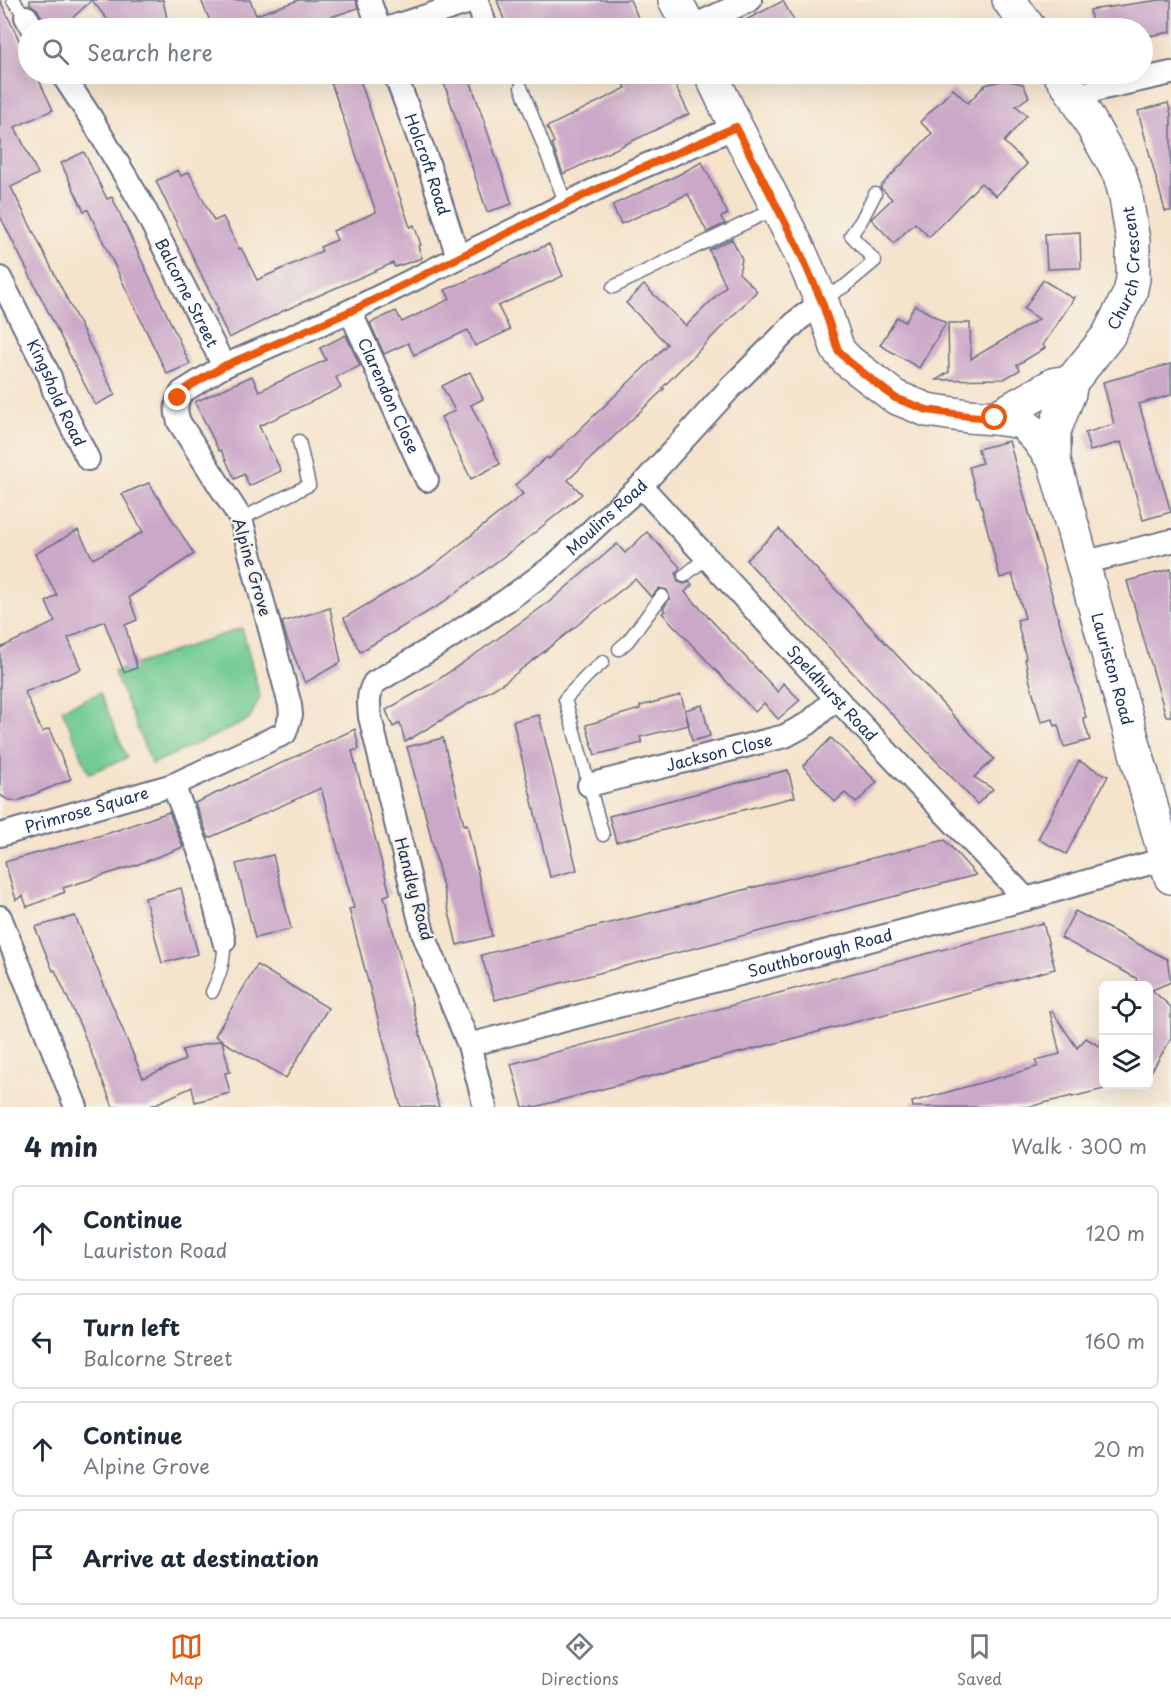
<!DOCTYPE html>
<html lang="en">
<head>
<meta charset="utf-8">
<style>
  :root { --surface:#fff; --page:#f2f2f3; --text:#1f2937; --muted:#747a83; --line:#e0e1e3; --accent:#ea580c }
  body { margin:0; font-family:"Playpen Sans",sans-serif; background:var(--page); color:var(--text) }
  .controls { position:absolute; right:18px; bottom:18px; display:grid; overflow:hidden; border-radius:9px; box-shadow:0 6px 24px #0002 }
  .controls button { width:54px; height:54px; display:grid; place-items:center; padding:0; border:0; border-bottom:2px solid var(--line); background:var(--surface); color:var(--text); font:30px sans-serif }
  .stop { position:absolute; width:18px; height:18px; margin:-14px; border:4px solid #ea580c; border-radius:50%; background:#fff }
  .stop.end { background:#ea580c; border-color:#fff; box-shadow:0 2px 6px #0008 }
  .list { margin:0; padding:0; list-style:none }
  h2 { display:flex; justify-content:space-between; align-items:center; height:78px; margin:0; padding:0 24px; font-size:26px }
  h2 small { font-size:20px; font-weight:400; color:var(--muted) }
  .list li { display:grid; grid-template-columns:39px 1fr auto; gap:18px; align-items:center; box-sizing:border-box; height:96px; margin:0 12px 12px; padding:0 12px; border:2px solid var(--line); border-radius:9px }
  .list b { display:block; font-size:22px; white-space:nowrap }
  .list p { margin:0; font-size:20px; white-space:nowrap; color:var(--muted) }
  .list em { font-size:20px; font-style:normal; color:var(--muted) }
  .icon { flex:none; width:33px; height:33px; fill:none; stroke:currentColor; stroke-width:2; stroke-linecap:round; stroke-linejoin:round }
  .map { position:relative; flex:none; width:1171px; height:1107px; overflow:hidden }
  .search { position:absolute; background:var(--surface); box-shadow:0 6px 24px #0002; left:18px; right:18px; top:18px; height:66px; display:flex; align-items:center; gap:15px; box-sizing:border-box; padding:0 21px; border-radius:33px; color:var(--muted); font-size:22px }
  .sheet { height:510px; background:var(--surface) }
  nav { display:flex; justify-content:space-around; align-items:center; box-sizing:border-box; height:84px; border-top:2px solid var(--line); background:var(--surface); font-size:16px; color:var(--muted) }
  nav a { display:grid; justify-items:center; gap:3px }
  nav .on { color:var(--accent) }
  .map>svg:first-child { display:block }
  .green { fill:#70ca90; stroke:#467c77; stroke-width:1.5 }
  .building { fill:#cba7c8 }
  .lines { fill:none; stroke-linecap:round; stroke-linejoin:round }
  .lane-casing { stroke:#676e84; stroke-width:15 }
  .street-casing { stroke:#676e84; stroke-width:26 }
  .secondary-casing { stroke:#676e84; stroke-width:36 }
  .lane { stroke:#fff; stroke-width:12 }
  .street { stroke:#fff; stroke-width:22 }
  .secondary { stroke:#fff; stroke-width:33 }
  .route { stroke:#ea580c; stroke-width:8 }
  .labels { text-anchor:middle; stroke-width:4.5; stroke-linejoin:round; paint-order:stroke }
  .street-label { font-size:16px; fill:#1b2f5e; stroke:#f7f3e8 }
</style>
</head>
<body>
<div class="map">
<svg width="1171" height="1107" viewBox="0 0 1171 1107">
  <rect width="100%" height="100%" fill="#f7f3e8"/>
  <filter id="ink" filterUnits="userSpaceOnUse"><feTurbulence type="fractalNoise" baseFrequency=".0167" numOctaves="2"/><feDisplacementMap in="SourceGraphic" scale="12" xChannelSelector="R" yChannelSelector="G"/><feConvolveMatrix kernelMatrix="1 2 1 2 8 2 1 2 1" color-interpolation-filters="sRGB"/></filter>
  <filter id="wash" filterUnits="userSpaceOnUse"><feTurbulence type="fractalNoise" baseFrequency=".008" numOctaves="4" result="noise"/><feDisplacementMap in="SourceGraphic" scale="24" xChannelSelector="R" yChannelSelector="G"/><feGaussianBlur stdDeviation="1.35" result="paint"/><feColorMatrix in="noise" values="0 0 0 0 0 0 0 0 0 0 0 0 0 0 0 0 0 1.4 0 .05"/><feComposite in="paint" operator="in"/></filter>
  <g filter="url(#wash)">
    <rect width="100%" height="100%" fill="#f5e3cb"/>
    <!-- green -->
    <g class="green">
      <path d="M242 628 260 697 249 720 152 764 114 672Z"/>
      <path d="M100 693 127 758 89 773 62 709Z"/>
    </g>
    <g id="blocks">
      <!-- building -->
      <g class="building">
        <path d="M0 0 28 59V74H36L53 110 15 127 38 174 11 187 115 395 95 405 0 216Z"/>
        <path d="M30 0H163L169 28H114L92 0 67 23 58 28H46L44 21 37 9 30 4Z"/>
        <path d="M201 0H250L256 15 299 0H356L358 8 331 17 335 28H213Z"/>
        <path d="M497 0H630L643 28H507Z"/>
        <path d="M1160 0H1171V32L1143 37V28H1092L1090 10Z"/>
        <path d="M783 1 798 28H730Z"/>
        <path d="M328 74H358L410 227 414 225 421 245 418 246 422 258 395 267 393 263 283 311 229 338 216 310 218 309 156 181 178 170 181 176 189 172 214 221 223 217 239 249 241 248 257 280 322 251 320 247 337 240 333 231 376 212Z"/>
        <path d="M441 74H468L512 204 487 212Z"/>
        <path d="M619 74H670L689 114 563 174 552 144 554 142 547 127 626 88Z"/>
        <path d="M1005 80 1023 84 1029 97 1016 106 1027 115 1004 142 1027 164 996 196 981 183 929 237 915 223 894 243 871 219 892 199 880 187 932 133 920 122 953 89 968 103 985 85Z"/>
        <path d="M1168 103 1171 114V211H1165L1138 111Z"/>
        <path d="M84 152 107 199 112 197 190 364 167 374 88 210 84 211 61 163Z"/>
        <path d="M702 162 728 214 721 217 725 224 707 232 688 194 621 224 612 205 678 175Z"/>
        <path d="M1080 232 1081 268 1047 269 1045 234Z"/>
        <path d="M732 239 742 259 739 273 757 291 662 388 664 389 568 480 582 494 528 538 441 604 360 652 344 618 434 565 523 494 515 485 547 457 549 459 653 359 667 344 626 303 644 285 686 326 726 286 709 250Z"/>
        <path d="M549 244 563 276 498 306 510 330 475 346 468 330 414 355 408 343 384 354 370 323 396 311 402 322 450 299 445 290Z"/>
        <path d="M1043 280 1072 298 1075 297 1043 345 1045 348 1017 365 1020 370 1004 379 936 380 949 372 948 323H970L971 359 1039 319 1024 309Z"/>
        <path d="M915 305 946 323 919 368 880 345 897 317 905 322Z"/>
        <path d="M346 335 360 366 336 377 341 388 259 426 281 471 249 486 244 474 235 479 221 450 219 451 195 402 252 376 259 391 326 360 320 348Z"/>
        <path d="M1171 364V395L1139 404 1171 512 1143 520 1121 442 1090 451 1085 433 1114 424 1103 382Z"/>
        <path d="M470 372 483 399 471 405 500 464 471 479 441 417 455 411 442 386Z"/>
        <path d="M1009 441 1086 717 1083 718 1090 740 1064 747 1058 725 1055 726 1053 719 1041 722 1030 682 1025 659 1026 658 1017 620 1025 618 1012 574 1000 578 979 497H977L969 467 982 463 978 449Z"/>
        <path d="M149 483 194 554 129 597 137 620 125 625 137 668 124 672 104 621 68 638 81 669 25 692 42 732 49 729 71 779 18 801 8 800 0 795V648L55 622 46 602 57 595 35 554 78 530 93 559 143 532 122 494Z"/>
        <path d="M779 529 994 759 974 777 993 789 977 804 746 560Z"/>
        <path d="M647 532 680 567 676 574 678 582 685 584 689 582 692 585 685 592 778 692 783 683 800 700 778 719 764 703 755 712 662 613 665 611 663 609 670 598 667 590 659 588 651 597 635 579 550 647 505 682 405 742 400 723 393 727 386 710 433 683 490 644 549 602 617 544 625 553Z"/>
        <path d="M1171 569V716H1166L1127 581Z"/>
        <path d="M330 608 341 662 305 683 287 639 282 622Z"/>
        <path d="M681 695 689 725 640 737 642 743 595 755 586 725 640 709V706Z"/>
        <path d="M702 705 710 736 692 741 685 710Z"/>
        <path d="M539 715 577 870 550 877 513 721Z"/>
        <path d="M355 729 359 749 352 751 390 894 384 896 439 1107H401L349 909 354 908 321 788 209 838 195 803Z"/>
        <path d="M443 738 464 825 467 824 492 936 457 945 426 817 407 747Z"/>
        <path d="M831 738 877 782 856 803 845 793 835 802 803 766Z"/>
        <path d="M1079 761 1108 776 1066 854 1038 839Z"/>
        <path d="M788 770 795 797 616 842 609 816Z"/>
        <path d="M169 812 183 847 136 865 63 888 65 892 27 907 23 896 16 900 5 862 109 833Z"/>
        <path d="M945 840 976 875 495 1000 481 955Z"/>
        <path d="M273 855 291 929 255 938 236 864Z"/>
        <path d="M181 888 198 954 162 963 145 898Z"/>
        <path d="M1075 911 1167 959 1171 982 1152 990 1171 1007V1039L1149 1075V986H1138L1136 978 1061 938Z"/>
        <path d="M75 916 143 1078 185 1060 182 1050 222 1040 215 1036 257 965 328 1008 286 1078 222 1041 230 1072 225 1073 230 1093 195 1102 192 1087 149 1107H113L83 1032 55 970 53 971 35 927Z"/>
        <path d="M1043 923 1055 969 535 1107H523L511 1064Z"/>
        <path d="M1052 1011 1077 1048 1086 1038 1104 1049V1089L1072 1097V1096L1028 1107H913L912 1102 1037 1067 1036 1060 1060 1054 1050 1012Z"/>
      </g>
    </g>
  </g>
  <g filter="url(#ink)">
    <use href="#blocks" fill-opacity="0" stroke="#676e84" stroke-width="1.5"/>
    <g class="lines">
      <!-- lane casing -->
      <g class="lane-casing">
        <g id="lane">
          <path d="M13 0 26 17"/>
          <path d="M521 87 566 204"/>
          <path d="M613 287 776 208"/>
          <path d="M822 301 828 296 845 286 875 261 851 235 861 221 875 194"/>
          <path d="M241 519 309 485 299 441"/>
          <path d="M684 576 706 558"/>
          <path d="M619 649 628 641 662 596"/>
          <path d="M603 662 589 674 565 699 603 835"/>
          <path d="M212 992C220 975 225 960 224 941"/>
        </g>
      </g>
      <!-- street casing -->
      <g class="street-casing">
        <g id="street">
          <path d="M369 0 379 28"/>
          <path d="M477 0 486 28"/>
          <path d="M26 17 33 28"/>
          <path d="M389 28 476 0"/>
          <path d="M689 28 750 0"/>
          <path id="s1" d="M62 74 91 118 143 206 224 366"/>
          <path id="s2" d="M395 74 428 163 458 257"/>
          <path d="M1076 97 1099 89 1171 73"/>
          <path id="s3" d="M0 278 50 377 54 391 88 459"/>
          <path id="s4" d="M350 311 427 480"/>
          <path id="s5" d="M641 486 836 698 1026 899"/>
          <path d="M1082 563 1171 541"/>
          <path d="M173 785 204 863 224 941"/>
          <path id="s6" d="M589 785 785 736 809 723 836 698"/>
          <path id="s7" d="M0 835 173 785 285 733 291 715 290 705 241 519 179 422C175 411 175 402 182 392L224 366 350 311 566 204 635 170 736 127"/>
          <path d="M0 917 76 1107"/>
          <path id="s8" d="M469 1045 1026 899 1171 857"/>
          <path id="s9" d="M485 1107 469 1045 423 933 370 717C369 704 367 695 374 683L444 641 507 600 555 565 606 517 641 486 731 387 798 320 822 302"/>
        </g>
      </g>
      <!-- secondary casing -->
      <g class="secondary-casing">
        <g id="secondary">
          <path d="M675 0 690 28"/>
          <path d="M1009 0 1029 28"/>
          <path d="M711 74 736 127 799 250 822 302 838 350 848 361 895 397 927 410 968 416 995 418 1022 422 1037 438 1054 461"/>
          <path id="s10" d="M1071 382 1069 393 1054 431V461L1171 877"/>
          <path id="s11" d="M995 418 1055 384 1071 382 1108 336 1130 293 1133 279V241L1126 197 1120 175 1076 97 1060 74"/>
        </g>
      </g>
      <!-- lane -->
      <use href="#lane" class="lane"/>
      <!-- street -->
      <use href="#street" class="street"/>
      <!-- secondary -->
      <use href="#secondary" class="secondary"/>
    </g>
  </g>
  <g class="lines" filter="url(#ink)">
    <!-- route -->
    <path class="route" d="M178 398 182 392 190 386 224 366 351 311 566 204 635 171 736 127 799 250 822 302 838 350 848 361 895 398 927 410 968 416 995 418"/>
  </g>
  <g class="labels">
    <!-- street labels -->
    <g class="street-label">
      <text dy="6" stroke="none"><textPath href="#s2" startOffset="96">Holcroft Road</textPath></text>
      <text dy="6" stroke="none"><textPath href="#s11" startOffset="216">Church Crescent</textPath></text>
      <text dy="6" stroke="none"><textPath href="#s1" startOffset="252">Balcorne Street</textPath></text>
      <text dy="6" stroke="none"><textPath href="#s3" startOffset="128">Kingshold Road</textPath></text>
      <text dy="6" stroke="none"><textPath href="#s4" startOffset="93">Clarendon Close</textPath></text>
      <text dy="6" stroke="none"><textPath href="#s9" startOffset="729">Moulins Road</textPath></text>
      <text transform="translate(252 567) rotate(74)" y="6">Alpine Grove</text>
      <text dy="6" stroke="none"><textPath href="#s10" startOffset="298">Lauriston Road</textPath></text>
      <text dy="6" stroke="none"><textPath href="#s5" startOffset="282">Speldhurst Road</textPath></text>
      <text dy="6" stroke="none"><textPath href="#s6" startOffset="134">Jackson Close</textPath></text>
      <text dy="6" stroke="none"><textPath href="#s7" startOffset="90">Primrose Square</textPath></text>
      <text transform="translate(414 889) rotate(75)" y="6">Handley Road</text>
      <text dy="6" stroke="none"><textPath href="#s8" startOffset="363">Southborough Road</textPath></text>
    </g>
  </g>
</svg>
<div class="controls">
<button><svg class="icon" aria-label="locate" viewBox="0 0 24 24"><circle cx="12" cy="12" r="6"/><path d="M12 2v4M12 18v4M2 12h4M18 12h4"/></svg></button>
<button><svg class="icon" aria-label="layers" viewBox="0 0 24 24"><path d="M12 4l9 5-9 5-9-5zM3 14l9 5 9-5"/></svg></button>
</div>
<div class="stop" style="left:995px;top:418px"></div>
<div class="stop end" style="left:178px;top:398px"></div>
<div class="search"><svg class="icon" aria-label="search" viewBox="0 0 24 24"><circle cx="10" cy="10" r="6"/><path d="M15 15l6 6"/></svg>Search here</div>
</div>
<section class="sheet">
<h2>4 min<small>Walk · 300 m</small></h2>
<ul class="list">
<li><svg class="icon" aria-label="ahead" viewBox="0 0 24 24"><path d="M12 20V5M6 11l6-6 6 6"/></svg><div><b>Continue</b><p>Lauriston Road</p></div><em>120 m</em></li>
<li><svg class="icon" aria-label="left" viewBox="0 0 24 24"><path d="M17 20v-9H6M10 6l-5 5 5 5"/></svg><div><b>Turn left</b><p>Balcorne Street</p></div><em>160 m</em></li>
<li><svg class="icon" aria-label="ahead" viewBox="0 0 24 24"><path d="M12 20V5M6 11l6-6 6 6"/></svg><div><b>Continue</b><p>Alpine Grove</p></div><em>20 m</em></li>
<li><svg class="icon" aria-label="arrive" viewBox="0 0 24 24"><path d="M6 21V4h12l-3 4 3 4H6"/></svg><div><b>Arrive at destination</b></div></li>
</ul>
</section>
<nav>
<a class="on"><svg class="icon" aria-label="map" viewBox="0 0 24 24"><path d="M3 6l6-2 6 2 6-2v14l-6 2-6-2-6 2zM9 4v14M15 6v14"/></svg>Map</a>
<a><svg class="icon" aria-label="directions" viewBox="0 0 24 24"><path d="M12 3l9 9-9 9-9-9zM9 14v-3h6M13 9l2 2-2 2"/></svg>Directions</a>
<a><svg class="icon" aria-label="saved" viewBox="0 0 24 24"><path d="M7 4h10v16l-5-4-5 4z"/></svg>Saved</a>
</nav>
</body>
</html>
